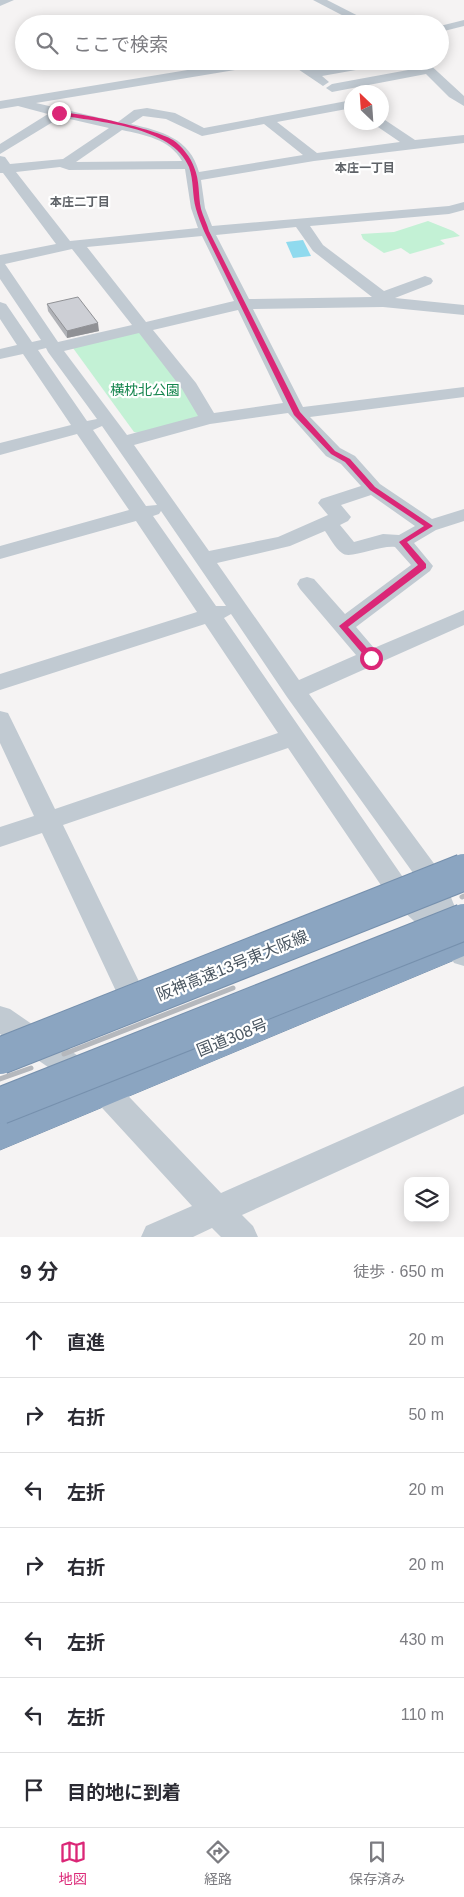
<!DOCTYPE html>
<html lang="ja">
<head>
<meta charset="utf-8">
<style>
  :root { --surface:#fff; --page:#f7f7f7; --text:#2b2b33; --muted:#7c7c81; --line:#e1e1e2; --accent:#db2777 }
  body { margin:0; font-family:Arial,"Noto Sans JP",sans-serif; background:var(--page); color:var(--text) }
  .controls { position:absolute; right:15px; bottom:15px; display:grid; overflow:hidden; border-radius:10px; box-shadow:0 2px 12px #0003 }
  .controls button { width:45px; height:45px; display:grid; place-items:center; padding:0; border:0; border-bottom:1px solid var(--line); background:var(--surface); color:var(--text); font:25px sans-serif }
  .compass { position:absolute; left:344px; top:85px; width:45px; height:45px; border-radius:50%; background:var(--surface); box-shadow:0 2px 12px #0003; rotate:335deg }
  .stop { position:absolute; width:15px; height:15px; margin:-11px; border:4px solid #db2777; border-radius:50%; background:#fff }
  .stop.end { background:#db2777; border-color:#fff; box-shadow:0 1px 5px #0008 }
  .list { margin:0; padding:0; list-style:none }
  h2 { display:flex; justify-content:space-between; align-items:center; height:65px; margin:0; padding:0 20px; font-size:21px }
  h2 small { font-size:16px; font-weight:400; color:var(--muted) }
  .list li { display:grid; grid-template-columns:32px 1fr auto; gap:15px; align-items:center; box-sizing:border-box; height:75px; padding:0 20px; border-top:1px solid var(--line) }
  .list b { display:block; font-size:19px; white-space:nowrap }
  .list em { font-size:16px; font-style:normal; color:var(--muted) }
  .icon { flex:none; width:28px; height:28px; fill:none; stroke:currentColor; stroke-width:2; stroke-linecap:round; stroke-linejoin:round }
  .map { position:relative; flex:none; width:464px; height:1237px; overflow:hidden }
  .search { position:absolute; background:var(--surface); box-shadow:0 2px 12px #0003; left:15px; right:15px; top:15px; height:55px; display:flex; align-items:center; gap:12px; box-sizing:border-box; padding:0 18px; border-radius:28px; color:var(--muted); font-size:19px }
  .sheet { height:590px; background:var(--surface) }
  nav { display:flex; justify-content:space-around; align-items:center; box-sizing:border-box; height:70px; border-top:1px solid var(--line); background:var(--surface); font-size:14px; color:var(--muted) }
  nav a { display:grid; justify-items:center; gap:2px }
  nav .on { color:var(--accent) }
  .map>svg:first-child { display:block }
  .green { fill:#c3f1d5 }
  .water { fill:#90daee }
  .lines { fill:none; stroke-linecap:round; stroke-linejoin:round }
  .highway-casing { stroke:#7690ad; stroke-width:1 }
  .minor { fill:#c1cad2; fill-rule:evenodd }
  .highway { fill:#8ba5c1; fill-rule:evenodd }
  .rail { stroke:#b5b8bd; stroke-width:5 }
  .highway-bridge-casing { stroke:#7690ad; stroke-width:38; stroke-linecap:butt }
  .highway-bridge { stroke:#8ba5c1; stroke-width:36 }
  .wall { fill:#b0b2b7 }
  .shaded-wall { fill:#909195 }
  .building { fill:#cdcfd5; stroke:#909195 }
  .route { fill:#db2777 }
  .labels { text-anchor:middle; stroke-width:4.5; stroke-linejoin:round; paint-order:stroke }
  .far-neighbourhood-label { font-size:12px; font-weight:bold; fill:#5f6368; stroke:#fff }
  .park-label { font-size:14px; fill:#17864f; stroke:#fff }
  .near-street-label { font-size:16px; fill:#4a5661; stroke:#fff }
</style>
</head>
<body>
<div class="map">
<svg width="464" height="1237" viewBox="0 0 464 1237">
  <rect width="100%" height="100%" fill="#f5f3f3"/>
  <!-- green -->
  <g class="green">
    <path d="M428 221 453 231 460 236 440 240 445 244 410 254 401 248 384 253 363 239 361 234 394 232Z"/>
    <path d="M132 332 142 333 201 415 198 418 139 433 134 432 73 348Z"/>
  </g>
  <!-- water -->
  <path class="water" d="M303 240 311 256 293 258 286 242Z"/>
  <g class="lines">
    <!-- highway casing -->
    <g class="highway-casing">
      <path id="highway" d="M464 927V956L0 1150V1114Z"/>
    </g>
    <!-- minor -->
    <g class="minor">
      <path d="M0 0H14L0 6Z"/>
      <path d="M313 0H327L374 24H359Z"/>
      <path d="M464 20V26L440 32V26Z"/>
      <path d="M242 61H271L265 65 36 103 118 122 134 110 147 108 175 113 204 128 352 100V108L277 122 317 153 400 142 375 125 374 122H382V118L415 140 464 135V143L314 161 201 180 205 208 212 226 449 206 464 202V210L449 214 310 226 323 245 384 291 425 276 431 278 433 281 431 284 395 298 464 305V315L383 307 253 309 303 407 464 387V397L310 417 340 448 355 456 380 484 432 519 464 509V521L436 530 414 543 433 566 430 571 356 627 374 648 464 610V625L309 694 441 873 464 929V966L454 963 448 952 391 900 288 748 63 825 146 996 142 1004 132 1008 122 1004 42 833 0 847V827L34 816 0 743V711L8 713 11 719 55 809 278 733 205 624 0 690V674L197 612 136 521 0 559V546L129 510 77 434 0 455V443L71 425 23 354 0 359V349L17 345 0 319V302L6 304 32 342 41 340 0 279V255L56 244 3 173H0V156L5 157 10 164 63 159 109 128 61 117 0 154V144L48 114 18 106 0 109V101ZM143 116 166 119 202 136 264 124 303 155 199 172C190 138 161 131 131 124ZM122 130C144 135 170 139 182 161L76 162ZM60 167 69 170 185 169 191 208 198 228 70 241 16 172ZM296 227 313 251 372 297 249 299 216 235ZM202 236 234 301 146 322 87 247ZM72 249 132 325 58 342 5 264ZM238 310 283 403 214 413 196 383 153 330ZM139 333 182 389 198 416 127 435 64 351ZM46 348 48 352 97 419 87 421 38 350ZM288 413 326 456 341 464 361 486 321 499 318 503 328 515 278 537 209 551 134 445 210 424ZM102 426 157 505 146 506 93 430ZM371 495 415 526 399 535 383 534 354 542 340 525 348 521 351 517 341 505ZM161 511 226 606H216L153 516 159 514ZM325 531C330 538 335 548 342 553 349 560 380 545 395 547L411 565 345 614 314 579 307 577 300 579 297 584 300 589 356 655 299 680 217 563 290 546ZM231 614 287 697 421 884 427 901 409 886 224 618Z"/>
      <path d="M286 61H300L313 70 363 61H390L384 65 322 76 329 82 323 86Z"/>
      <path d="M413 61H426L464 96V106L449 97 426 74 332 92 326 88 332 84 419 68Z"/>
      <path d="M0 1006 10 1009 113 1080 221 1193 464 1086V1114L242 1215 253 1226 258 1237H221L212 1228 193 1237H141L146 1226 192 1206 93 1098 0 1034Z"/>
    </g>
    <!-- highway -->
    <use href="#highway" class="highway"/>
    <!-- rail -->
    <g class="rail">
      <path d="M462 897 464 896"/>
      <path d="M64 1054 233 988"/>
      <path d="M80 1063 242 998"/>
      <path d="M0 1079 31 1068"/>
      <path d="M0 1094 40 1079"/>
    </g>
    <!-- highway-bridge casing -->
    <g class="highway-bridge-casing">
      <g id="highway-bridge">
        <path d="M0 1056 464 872"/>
        <path d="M0 1106 464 922"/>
      </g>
    </g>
    <!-- highway-bridge -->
    <use href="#highway-bridge" class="highway-bridge"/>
  </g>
  <!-- wall -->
  <path class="wall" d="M47 304 99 331 67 338 48 311Z"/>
  <!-- shaded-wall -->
  <path class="shaded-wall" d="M98 323 99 331 67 338V331Z"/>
  <!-- building -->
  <path class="building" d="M78 297 98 323 67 331 47 304Z"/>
  <!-- route -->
  <path class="route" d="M57 112C78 112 156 129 173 140 182 146 191 158 194 167 200 181 198 195 201 209 203 216 207 224 209 231L300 412 335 451 350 459 375 487 433 526 407 542 426 564V568L348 627 374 656V660H368L339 626 418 565 399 542 424 526 370 490 345 462 331 454 294 415 204 231C201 224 198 216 196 209 192 195 194 181 189 167 173 126 97 122 59 115Z"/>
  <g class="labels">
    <!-- far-neighbourhood labels -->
    <g class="far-neighbourhood-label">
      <text x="365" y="172">本庄一丁目</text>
      <text x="80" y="206">本庄二丁目</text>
    </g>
    <!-- park labels -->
    <g class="park-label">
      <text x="145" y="395">横枕北公園</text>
    </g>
    <!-- near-street labels -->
    <g class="near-street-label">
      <text transform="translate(232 965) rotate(-22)" y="6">阪神高速13号東大阪線</text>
      <text transform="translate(232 1037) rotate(-22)" y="6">国道308号</text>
    </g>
  </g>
</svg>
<div class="controls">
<button><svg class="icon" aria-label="layers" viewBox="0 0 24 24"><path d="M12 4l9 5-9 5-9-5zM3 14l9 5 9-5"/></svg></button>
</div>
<svg class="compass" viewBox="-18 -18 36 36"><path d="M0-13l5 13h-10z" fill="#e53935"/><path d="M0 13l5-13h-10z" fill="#7c7c81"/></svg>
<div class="stop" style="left:371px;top:658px"></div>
<div class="stop end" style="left:59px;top:113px"></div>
<div class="search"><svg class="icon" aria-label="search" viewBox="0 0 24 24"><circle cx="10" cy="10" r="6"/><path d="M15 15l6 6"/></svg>ここで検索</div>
</div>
<section class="sheet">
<h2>9 分<small>徒歩 · 650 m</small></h2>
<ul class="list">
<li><svg class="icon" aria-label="ahead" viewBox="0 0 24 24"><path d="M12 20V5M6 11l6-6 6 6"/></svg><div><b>直進</b></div><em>20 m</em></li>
<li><svg class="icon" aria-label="right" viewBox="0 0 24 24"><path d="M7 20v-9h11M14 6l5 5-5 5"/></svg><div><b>右折</b></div><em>50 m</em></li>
<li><svg class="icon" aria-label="left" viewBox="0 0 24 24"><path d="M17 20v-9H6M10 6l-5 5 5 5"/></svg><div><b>左折</b></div><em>20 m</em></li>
<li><svg class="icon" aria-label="right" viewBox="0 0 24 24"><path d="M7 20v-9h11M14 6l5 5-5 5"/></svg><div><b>右折</b></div><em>20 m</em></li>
<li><svg class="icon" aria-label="left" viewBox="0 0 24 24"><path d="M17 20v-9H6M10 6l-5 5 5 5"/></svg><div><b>左折</b></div><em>430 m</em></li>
<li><svg class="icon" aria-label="left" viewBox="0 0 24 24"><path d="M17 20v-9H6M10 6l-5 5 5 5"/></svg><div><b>左折</b></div><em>110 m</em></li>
<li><svg class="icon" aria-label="arrive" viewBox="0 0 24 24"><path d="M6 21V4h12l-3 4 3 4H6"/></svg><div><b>目的地に到着</b></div></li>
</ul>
</section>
<nav>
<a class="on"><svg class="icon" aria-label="map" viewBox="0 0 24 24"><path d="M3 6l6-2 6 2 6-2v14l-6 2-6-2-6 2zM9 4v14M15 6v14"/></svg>地図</a>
<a><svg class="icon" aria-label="directions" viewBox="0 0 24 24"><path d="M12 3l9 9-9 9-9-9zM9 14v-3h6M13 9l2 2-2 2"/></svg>経路</a>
<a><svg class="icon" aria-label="saved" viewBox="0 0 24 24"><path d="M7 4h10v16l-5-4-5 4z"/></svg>保存済み</a>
</nav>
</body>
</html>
